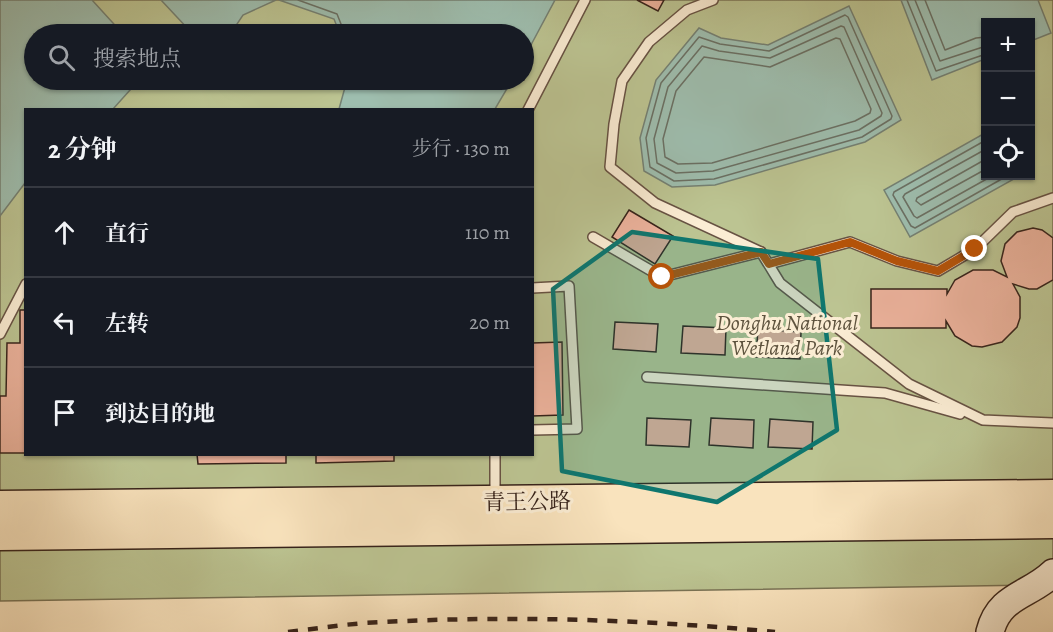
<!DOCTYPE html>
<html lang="zh">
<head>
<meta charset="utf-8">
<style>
  :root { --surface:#171b24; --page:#20242c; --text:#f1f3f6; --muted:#9ea1a6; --line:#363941 }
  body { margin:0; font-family:Alegreya,"Noto Serif SC",serif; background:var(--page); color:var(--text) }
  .controls { position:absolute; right:18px; top:18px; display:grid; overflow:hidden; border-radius:0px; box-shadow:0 2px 4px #0004 }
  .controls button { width:54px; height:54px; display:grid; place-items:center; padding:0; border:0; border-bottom:2px solid var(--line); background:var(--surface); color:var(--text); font:30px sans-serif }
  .stop { position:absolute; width:18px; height:18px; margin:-14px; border:4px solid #b45309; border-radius:50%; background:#fff }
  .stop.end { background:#b45309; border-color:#fff; box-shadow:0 2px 6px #0008 }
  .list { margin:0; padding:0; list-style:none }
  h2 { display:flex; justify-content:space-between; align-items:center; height:78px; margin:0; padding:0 24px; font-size:26px }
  h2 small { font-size:20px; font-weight:400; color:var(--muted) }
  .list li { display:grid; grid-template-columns:39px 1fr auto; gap:18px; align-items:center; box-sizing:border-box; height:90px; padding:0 24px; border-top:2px solid var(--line) }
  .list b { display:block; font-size:22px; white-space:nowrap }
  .list em { font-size:20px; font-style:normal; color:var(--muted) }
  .icon { flex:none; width:33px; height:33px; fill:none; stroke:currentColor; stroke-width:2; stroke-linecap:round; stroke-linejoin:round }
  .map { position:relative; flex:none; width:1053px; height:632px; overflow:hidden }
  .search { position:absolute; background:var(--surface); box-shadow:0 2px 4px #0004; left:24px; top:24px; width:510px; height:66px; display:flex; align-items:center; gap:15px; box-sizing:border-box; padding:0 21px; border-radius:33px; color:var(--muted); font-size:22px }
  .panel { position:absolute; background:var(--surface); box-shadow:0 2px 4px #0004; left:24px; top:108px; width:510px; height:348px; border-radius:0px }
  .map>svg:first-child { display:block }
  .green { fill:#bcc492; stroke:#797356; stroke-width:1.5; fill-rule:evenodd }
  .water { fill:#9ebeaf; stroke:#748073; stroke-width:1.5 }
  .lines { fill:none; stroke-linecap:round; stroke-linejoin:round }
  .shore { stroke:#6a7064; stroke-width:1.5 }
  .building { fill:#ecb29c; stroke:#36221a; stroke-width:1.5 }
  .lane-casing { stroke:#675243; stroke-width:12 }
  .secondary-casing { stroke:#36221a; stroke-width:30 }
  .primary-casing { stroke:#36221a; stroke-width:33 }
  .lane { stroke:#fbedd4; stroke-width:9 }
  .secondary { stroke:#fbedd4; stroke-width:27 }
  .primary { stroke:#f9e3bd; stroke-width:30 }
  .rail { stroke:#36221a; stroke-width:4.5; stroke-dasharray:10 10; stroke-linecap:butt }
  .route { stroke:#b45309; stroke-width:8 }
  .marked { fill:#0f766e; fill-opacity:0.2; stroke:#0f766e; stroke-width:4.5; stroke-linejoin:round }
  .labels { text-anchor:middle; stroke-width:6; stroke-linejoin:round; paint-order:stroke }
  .park-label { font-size:22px; font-style:italic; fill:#5e533e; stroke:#fbedd4 }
  .street-label { font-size:22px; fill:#36221a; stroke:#fbedd4 }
</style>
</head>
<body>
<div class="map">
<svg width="1053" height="632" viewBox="0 0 1053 632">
  <rect width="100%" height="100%" fill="#f9e3bd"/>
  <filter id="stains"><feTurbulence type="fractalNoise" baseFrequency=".00333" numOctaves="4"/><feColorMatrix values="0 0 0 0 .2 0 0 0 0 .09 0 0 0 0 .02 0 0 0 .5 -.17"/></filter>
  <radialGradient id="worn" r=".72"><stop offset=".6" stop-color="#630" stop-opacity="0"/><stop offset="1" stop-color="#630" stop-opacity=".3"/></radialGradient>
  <!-- green -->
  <path class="green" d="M0 0H1053V560L1032 585 0 601ZM986 22H1030V176H986ZM34 34H524V80H34ZM26 110H532V454H26Z"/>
  <!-- water -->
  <g class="water">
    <path d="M0 0H92L123 34H34V80H139L113 109 26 110 25 183 0 216Z"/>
    <path d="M161 0H276L243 15 231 33 190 31Z"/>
    <path d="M279 0H555L524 58V34H340L334 19Z"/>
    <path d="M901 0H1038L1051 33 1031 41 1030 22H986L985 59 932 80Z"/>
    <path d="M849 6 901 120 865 142 715 185 672 187 644 171 640 138 656 80 699 28 721 38 768 45Z"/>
    <path d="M347 80H512L495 109H339Z"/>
    <path d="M985 133 986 176H1019L910 237 884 190Z"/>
  </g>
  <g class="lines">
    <!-- shore -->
    <g class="shore">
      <path d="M298 0 337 14 345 34"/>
      <path d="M907 0 936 71 986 54"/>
      <path d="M915 0 940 61 986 46"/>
      <path d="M925 0 945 50 976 38 986 37"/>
      <path d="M845 15 848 17 892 116 891 119 862 137 714 179 674 181 650 167 646 138 661 83 699 37 720 44 769 51Z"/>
      <path d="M841 26 844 27 882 113 881 116 859 130 713 171 676 173 657 163 654 139 668 87 702 46 719 51 770 58Z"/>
      <path d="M836 38 840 39 871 109 870 113 855 121 712 163 678 164 665 157 663 139 676 91 704 57 770 67Z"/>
      <path d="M986 140 894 192 893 195 911 226 915 228 1007 176"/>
      <path d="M986 149 905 194 903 197 914 216 917 218 992 176"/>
      <path d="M986 159 917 198 916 201 921 205 986 169"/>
    </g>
  </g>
  <!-- building -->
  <g class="building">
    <path d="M637 0H664L658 11Z"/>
    <path d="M629 210 673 236 655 264 612 237Z"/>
    <path d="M1033 228 1042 230 1053 238V280L1037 289H1029L1013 284 1020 297V318L1017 327 1002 342 982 347 972 346 955 336 946 321V328H871V289H947V294L955 280 973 270H993L1007 277 1001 261 1005 244 1017 232Z"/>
    <path d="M20 310H26V453H0V396H6L7 343H20Z"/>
    <path d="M615 322 658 324 656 352 613 349Z"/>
    <path d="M683 326 726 328 725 355 681 353Z"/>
    <path d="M758 329 801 332 800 359 756 357Z"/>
    <path d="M562 342 563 415 532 416V343Z"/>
    <path d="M647 418 691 420 689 447 646 445Z"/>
    <path d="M711 418 754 420 753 448 709 445Z"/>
    <path d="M770 419 813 422 812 449 768 447Z"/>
    <path d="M197 454H286V463L198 464Z"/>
    <path d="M316 454H394V461L316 463Z"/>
  </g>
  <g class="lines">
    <!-- lane casing -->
    <g class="lane-casing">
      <g id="lane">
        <path d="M713 0 687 10 649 42 622 81 614 124 610 167 655 203 761 252"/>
        <path d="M528 110 585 0"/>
        <path d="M593 237 662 277 761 252 780 283 909 384 983 420 1053 423"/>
        <path d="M769 264 850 242 897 261 938 271 975 249 1013 212 1053 198"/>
        <path d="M532 288 569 286 577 429 532 430"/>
        <path d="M0 334 26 284"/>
        <path d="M647 377 885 393 960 414"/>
        <path d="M495 497V454"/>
      </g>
    </g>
    <!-- secondary casing -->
    <g class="secondary-casing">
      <path id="secondary" d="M990 632C999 595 1029 596 1053 573"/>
    </g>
    <!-- primary casing -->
    <g class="primary-casing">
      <g id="primary">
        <path d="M0 506 1053 495"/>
        <path d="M0 535 1053 523"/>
      </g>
    </g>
    <!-- lane -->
    <use href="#lane" class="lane"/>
    <!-- secondary -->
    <use href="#secondary" class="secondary"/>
    <!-- primary -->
    <use href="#primary" class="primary"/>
    <!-- rail -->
    <path class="rail" d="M288 632C314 629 339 625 365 623 502 615 639 619 775 632"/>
  </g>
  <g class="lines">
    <!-- route -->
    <path class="route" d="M662 277 761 252 769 264 850 242 897 261 938 271 975 249"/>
  </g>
  <!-- marked area -->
  <path class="marked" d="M632 232 818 259 837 430 717 502 562 471 553 289Z"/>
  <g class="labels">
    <!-- park labels -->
    <g class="park-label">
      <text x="787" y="330">Donghu National<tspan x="787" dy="25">Wetland Park</tspan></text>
    </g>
    <!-- street labels -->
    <g class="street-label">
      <text transform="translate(527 501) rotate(-1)" y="8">青王公路</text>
    </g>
  </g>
  <rect width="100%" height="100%" filter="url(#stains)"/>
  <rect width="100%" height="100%" fill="url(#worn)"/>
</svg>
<div class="controls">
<button>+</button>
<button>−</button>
<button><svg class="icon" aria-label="locate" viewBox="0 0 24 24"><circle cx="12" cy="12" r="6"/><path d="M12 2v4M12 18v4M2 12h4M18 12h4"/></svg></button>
</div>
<div class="stop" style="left:662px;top:277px"></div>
<div class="stop end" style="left:975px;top:249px"></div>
<div class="search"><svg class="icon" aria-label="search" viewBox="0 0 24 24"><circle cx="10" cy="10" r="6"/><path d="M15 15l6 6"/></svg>搜索地点</div>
<section class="panel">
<h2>2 分钟<small>步行 · 130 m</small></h2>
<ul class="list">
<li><svg class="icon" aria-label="ahead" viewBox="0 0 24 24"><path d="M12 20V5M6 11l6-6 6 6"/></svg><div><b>直行</b></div><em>110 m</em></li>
<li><svg class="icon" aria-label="left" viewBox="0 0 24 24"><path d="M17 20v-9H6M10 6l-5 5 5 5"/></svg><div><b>左转</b></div><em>20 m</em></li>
<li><svg class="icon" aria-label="arrive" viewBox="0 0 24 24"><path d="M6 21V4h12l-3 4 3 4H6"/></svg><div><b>到达目的地</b></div></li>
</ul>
</section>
</div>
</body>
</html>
